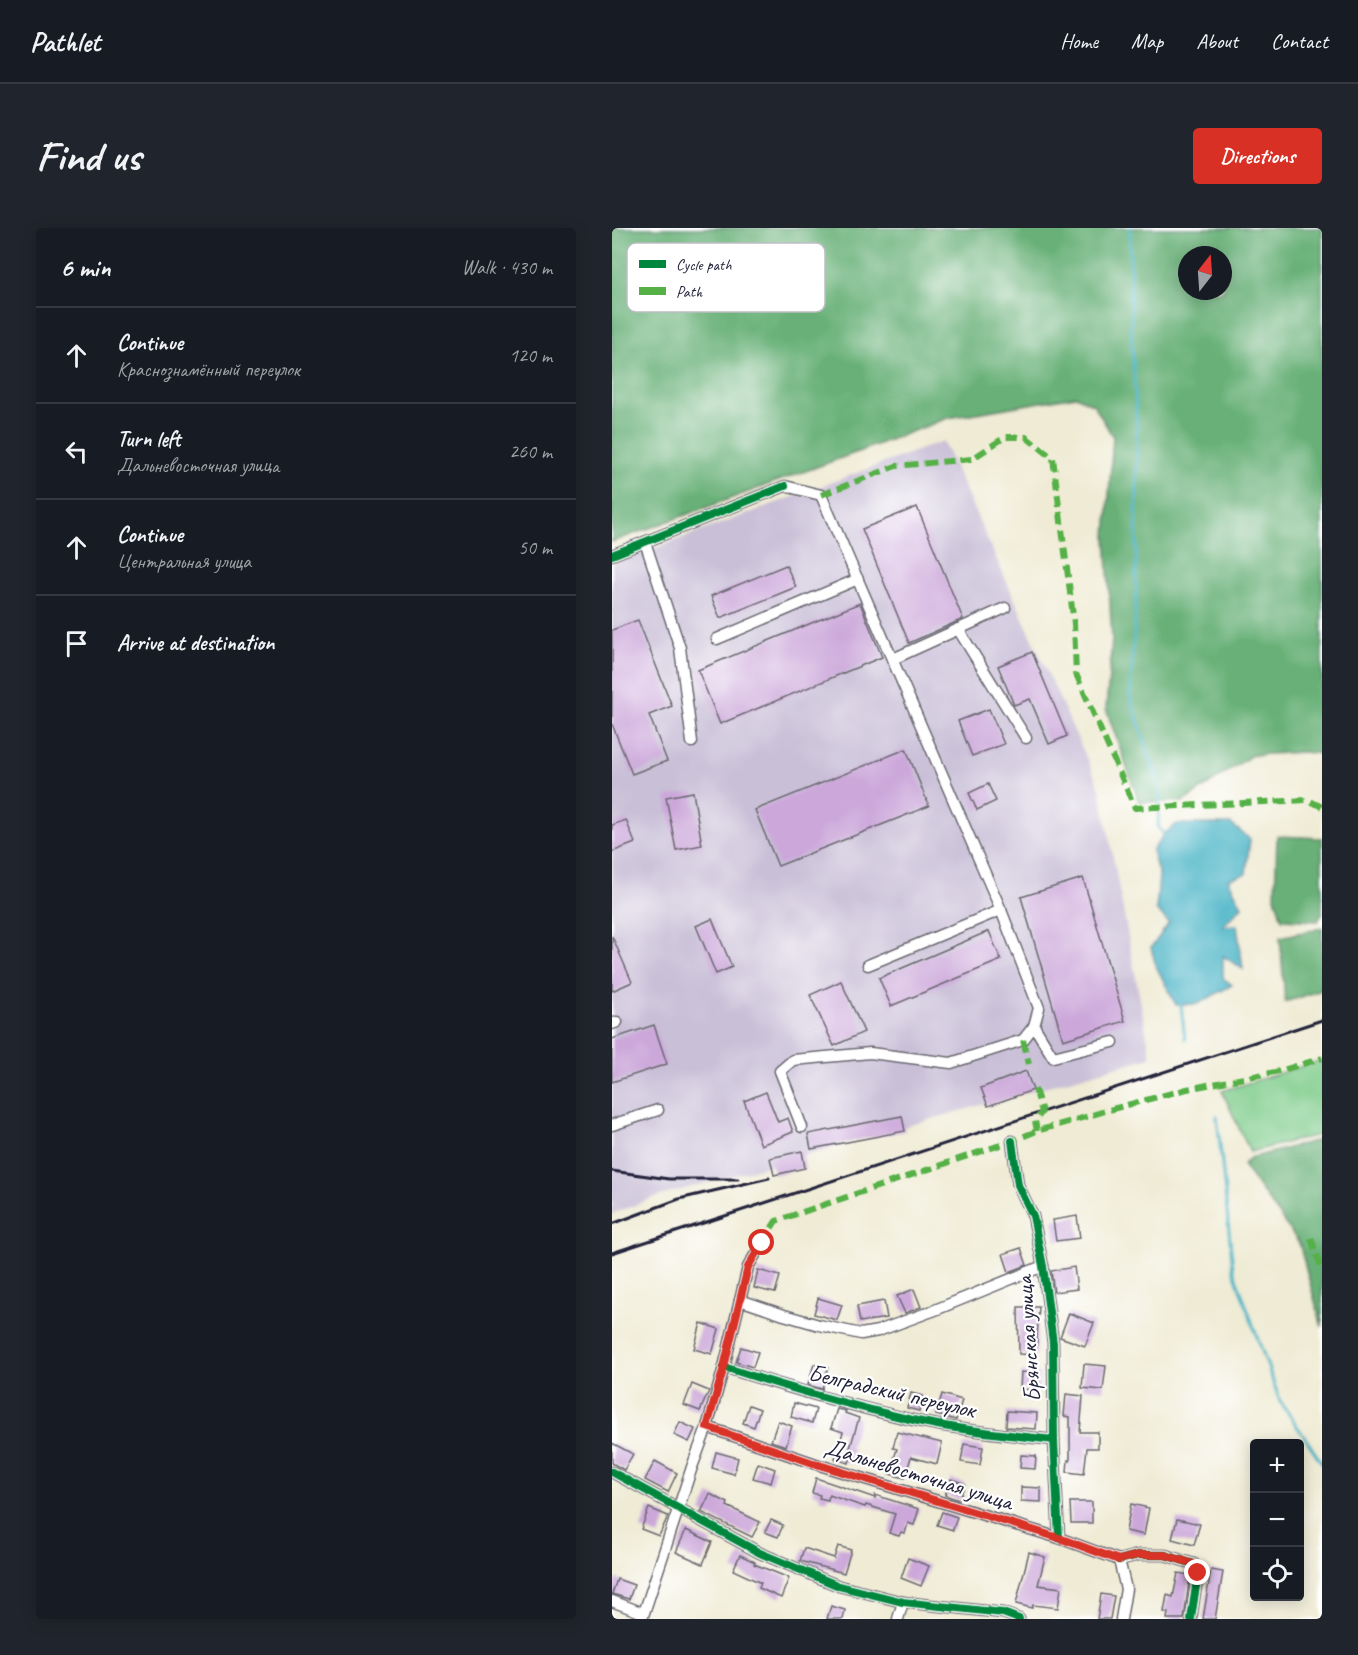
<!DOCTYPE html>
<html lang="en">
<head>
<meta charset="utf-8">
<style>
  :root { --surface:#171b24; --page:#20242c; --text:#f1f3f6; --muted:#9ea1a6; --line:#363941; --accent:#d93025 }
  body { margin:0; font-family:Caveat,sans-serif; background:var(--page); color:var(--text) }
  .controls { position:absolute; right:18px; bottom:18px; display:grid; overflow:hidden; border-radius:6px; box-shadow:0 3px 15px #0003 }
  .controls button { width:54px; height:54px; display:grid; place-items:center; padding:0; border:0; border-bottom:2px solid var(--line); background:var(--surface); color:var(--text); font:30px sans-serif }
  .compass { position:absolute; left:566px; top:18px; width:54px; height:54px; border-radius:50%; background:var(--surface); box-shadow:0 3px 15px #0003; rotate:17deg }
  .stop { position:absolute; width:18px; height:18px; margin:-14px; border:4px solid #d93025; border-radius:50%; background:#fff }
  .stop.end { background:#d93025; border-color:#fff; box-shadow:0 2px 6px #0008 }
  .list { margin:0; padding:0; list-style:none }
  h2 { display:flex; justify-content:space-between; align-items:center; height:78px; margin:0; padding:0 24px; font-size:26px }
  h2 small { font-size:20px; font-weight:400; color:var(--muted) }
  .list li { display:grid; grid-template-columns:39px 1fr auto; gap:18px; align-items:center; box-sizing:border-box; height:96px; padding:0 24px; border-top:2px solid var(--line) }
  .list b { display:block; font-size:22px; white-space:nowrap }
  .list p { margin:0; font-size:20px; white-space:nowrap; color:var(--muted) }
  .list em { font-size:20px; font-style:normal; color:var(--muted) }
  .icon { flex:none; width:33px; height:33px; fill:none; stroke:currentColor; stroke-width:2; stroke-linecap:round; stroke-linejoin:round }
  .map { position:relative; flex:none; width:710px; height:1391px; overflow:hidden; border-radius:6px }
  header { display:flex; align-items:center; gap:36px; box-sizing:border-box; height:84px; padding:0 30px; background:var(--surface); border-bottom:2px solid var(--line) }
  header strong { font-size:28px }
  nav { display:flex; gap:33px; margin-inline-start:auto; font-size:21px }
  .intro { display:flex; align-items:center; justify-content:space-between; box-sizing:border-box; height:144px; padding:0 36px }
  h1 { margin:0; font-size:42px }
  .button { padding:15px 27px; border-radius:6px; background:var(--accent); color:#fff; font-size:21px; font-weight:700 }
  main { display:flex; gap:36px; padding:0 36px }
  aside { flex:1; background:var(--surface); border-radius:6px; box-shadow:0 3px 15px #0003 }
  .map>svg:first-child { display:block }
  .industrial { fill:#c9bfd7 }
  .green { fill:#7fcc8b; stroke:#507763; stroke-width:1.5 }
  .forest { fill:#67b077; stroke:#446959; stroke-width:1.5; fill-rule:evenodd }
  .water { fill:#49b4c6; stroke:#366b80; stroke-width:1.5 }
  .lines { fill:none; stroke-linecap:round; stroke-linejoin:round }
  .stream { stroke:#49b4c6; stroke-width:3 }
  .building { fill:#cca8da }
  .minor-casing { stroke:#6a6871; stroke-width:13 }
  .minor { stroke:#fff; stroke-width:10 }
  .rail { stroke:#22223b; stroke-width:3 }
  .quiet { stroke:#55b146; stroke-width:6; stroke-dasharray:12 6; stroke-linecap:butt }
  .cycleway-casing { stroke:#fff; stroke-width:11 }
  .cycleway { stroke:#00873e; stroke-width:8 }
  .route { stroke:#d93025; stroke-width:8 }
  .labels { text-anchor:middle; stroke-width:4.5; stroke-linejoin:round; paint-order:stroke }
  .street-label { font-size:24px; fill:#22223b; stroke:#fff }
  .key { fill:#fff; stroke:#bdbdc4; stroke-width:1.5 }
  .key-label { font-size:16px; fill:#22223b }
</style>
</head>
<body>
<header>
<strong>Pathlet</strong>
<nav><a>Home</a><a>Map</a><a>About</a><a>Contact</a></nav>
</header>
<div class="intro"><h1>Find us</h1><a class="button">Directions</a></div>
<main>
<aside>
<h2>6 min<small>Walk · 430 m</small></h2>
<ul class="list">
<li><svg class="icon" aria-label="ahead" viewBox="0 0 24 24"><path d="M12 20V5M6 11l6-6 6 6"/></svg><div><b>Continue</b><p>Краснознамённый переулок</p></div><em>120 m</em></li>
<li><svg class="icon" aria-label="left" viewBox="0 0 24 24"><path d="M17 20v-9H6M10 6l-5 5 5 5"/></svg><div><b>Turn left</b><p>Дальневосточная улица</p></div><em>260 m</em></li>
<li><svg class="icon" aria-label="ahead" viewBox="0 0 24 24"><path d="M12 20V5M6 11l6-6 6 6"/></svg><div><b>Continue</b><p>Центральная улица</p></div><em>50 m</em></li>
<li><svg class="icon" aria-label="arrive" viewBox="0 0 24 24"><path d="M6 21V4h12l-3 4 3 4H6"/></svg><div><b>Arrive at destination</b></div></li>
</ul>
</aside>
<div class="map">
<svg width="710" height="1391" viewBox="0 0 710 1391">
  <rect width="100%" height="100%" fill="#fff"/>
  <filter id="ink" filterUnits="userSpaceOnUse"><feTurbulence type="fractalNoise" baseFrequency=".0167" numOctaves="2"/><feDisplacementMap in="SourceGraphic" scale="12" xChannelSelector="R" yChannelSelector="G"/><feConvolveMatrix kernelMatrix="1 2 1 2 8 2 1 2 1" color-interpolation-filters="sRGB"/></filter>
  <filter id="wash" filterUnits="userSpaceOnUse"><feTurbulence type="fractalNoise" baseFrequency=".008" numOctaves="4" result="noise"/><feDisplacementMap in="SourceGraphic" scale="24" xChannelSelector="R" yChannelSelector="G"/><feGaussianBlur stdDeviation="1.35" result="paint"/><feColorMatrix in="noise" values="0 0 0 0 0 0 0 0 0 0 0 0 0 0 0 0 0 1.4 0 .05"/><feComposite in="paint" operator="in"/></filter>
  <g filter="url(#wash)">
    <rect width="100%" height="100%" fill="#efebd4"/>
    <!-- industrial -->
    <path class="industrial" d="M331 213 488 560 539 829 41 970 0 986V336Z"/>
    <!-- green -->
    <path class="green" d="M710 832V906L638 924 610 863Z"/>
    <!-- forest -->
    <g class="forest">
      <path d="M0 0H710V526L691 524 640 527 571 574H527L494 481 500 412 494 309 501 209 482 177 464 168 336 190 243 225 0 314ZM575 27H611V63H575Z"/>
      <path d="M665 608 710 610V686L706 693 670 691 663 669Z"/>
      <path d="M710 700V762L673 774 668 709Z"/>
      <path d="M710 911V1099L687 1015 631 937 638 930Z"/>
    </g>
    <!-- water -->
    <path class="water" d="M565 596H619L638 611 634 646 616 651 630 678 611 698 625 697 631 741 611 728V750L620 757 586 776 564 777 544 738 539 720 557 695 544 682 547 648 540 623 552 606Z"/>
    <g class="lines">
      <!-- stream -->
      <g class="stream">
        <path d="M518 0 519 100 525 197 524 370 518 469 548 559 546 599 552 606"/>
        <path d="M569 777 573 811"/>
        <path d="M605 888 621 1041 668 1173 710 1235"/>
      </g>
    </g>
    <g id="blocks">
      <!-- building -->
      <g class="building">
        <path d="M305 279 351 391 297 415 250 301Z"/>
        <path d="M174 337 184 359 108 390 99 368Z"/>
        <path d="M248 375 270 429 108 496 86 442Z"/>
        <path d="M26 392 60 478 37 487 55 533 20 546 0 496V402Z"/>
        <path d="M420 424 455 508 437 516 418 471 402 477 386 438Z"/>
        <path d="M377 481 392 516 360 528 346 493Z"/>
        <path d="M294 521 317 578 166 638 143 582Z"/>
        <path d="M376 556 384 573 365 582 357 565Z"/>
        <path d="M81 564 90 617 64 622 54 569Z"/>
        <path d="M14 592 23 615 0 624V597Z"/>
        <path d="M471 650 513 793 451 812 409 669Z"/>
        <path d="M100 691 120 739 104 746 84 698Z"/>
        <path d="M377 703 389 732 279 778 267 750Z"/>
        <path d="M0 708 20 754 0 763Z"/>
        <path d="M229 753 252 804 222 818 198 767Z"/>
        <path d="M42 797 55 836 0 854V811Z"/>
        <path d="M414 843 421 862 376 878 369 860Z"/>
        <path d="M154 864 166 894 176 890 181 904 149 917 132 873Z"/>
        <path d="M290 888 293 903 199 921 196 906Z"/>
        <path d="M190 923 193 940 162 947 158 930Z"/>
        <path d="M465 988 468 1010 444 1013 441 992Z"/>
        <path d="M409 1020 415 1037 397 1044 391 1026Z"/>
        <path d="M462 1039 465 1061 442 1064 439 1043Z"/>
        <path d="M146 1042 168 1048 163 1065 142 1060Z"/>
        <path d="M302 1061 309 1079 293 1085 285 1068Z"/>
        <path d="M206 1070 230 1077 225 1092 202 1086Z"/>
        <path d="M272 1073 275 1090 248 1094 245 1078Z"/>
        <path d="M406 1079H427L424 1127 407 1126Z"/>
        <path d="M457 1085 482 1095 473 1118 448 1109Z"/>
        <path d="M89 1095 107 1101 100 1126 82 1121Z"/>
        <path d="M129 1119 146 1124 141 1139 124 1134Z"/>
        <path d="M202 1136 216 1140 210 1161 196 1157Z"/>
        <path d="M472 1136 494 1138 491 1162 470 1160Z"/>
        <path d="M409 1144 427 1146 426 1162 408 1161Z"/>
        <path d="M80 1156 97 1163 88 1183 72 1177Z"/>
        <path d="M299 1165 311 1168 307 1183 295 1180Z"/>
        <path d="M330 1166 350 1172 344 1192 324 1187Z"/>
        <path d="M454 1166 471 1168 468 1204H486V1220H475L472 1246 455 1244 456 1232 458 1233V1189L452 1188Z"/>
        <path d="M182 1175 204 1181 200 1195 179 1189Z"/>
        <path d="M137 1177 148 1181 142 1199 131 1195Z"/>
        <path d="M225 1181 234 1183 233 1185 247 1190 238 1220 241 1221 237 1235 223 1231 231 1204 219 1200Z"/>
        <path d="M395 1183 425 1185 424 1201 394 1199Z"/>
        <path d="M166 1193 180 1198 174 1218 159 1213Z"/>
        <path d="M68 1194 83 1201 77 1214 62 1207Z"/>
        <path d="M285 1204 330 1215 325 1236 299 1229 293 1250 277 1246 285 1221 281 1220Z"/>
        <path d="M0 1215 21 1226 12 1242 0 1235Z"/>
        <path d="M352 1216 371 1219 368 1237 349 1234Z"/>
        <path d="M104 1224 126 1230 122 1246 100 1240Z"/>
        <path d="M409 1227 424 1228 423 1241 408 1240Z"/>
        <path d="M43 1233 65 1245 56 1264 33 1252Z"/>
        <path d="M146 1235 163 1241 159 1255 141 1250Z"/>
        <path d="M204 1250 263 1270V1267L307 1281 302 1297 296 1295 293 1305 289 1304 287 1308 277 1305 283 1286 254 1277 253 1279 217 1267 216 1272 207 1270 208 1267 200 1265Z"/>
        <path d="M339 1251 353 1256 347 1272 333 1267Z"/>
        <path d="M409 1259 429 1260V1274L409 1273Z"/>
        <path d="M98 1266 116 1275 115 1278 148 1294 140 1309 89 1284Z"/>
        <path d="M458 1274H480V1295H459Z"/>
        <path d="M519 1276 537 1280 532 1307 514 1303Z"/>
        <path d="M37 1280 56 1288 47 1308 29 1301Z"/>
        <path d="M330 1284 345 1289 341 1302 325 1297Z"/>
        <path d="M565 1291 588 1296 582 1317 560 1311Z"/>
        <path d="M159 1292 171 1297 166 1309 153 1304Z"/>
        <path d="M74 1302 100 1314 91 1336 64 1324Z"/>
        <path d="M226 1318 239 1322 232 1345 188 1333 192 1320 222 1330Z"/>
        <path d="M417 1324 433 1329 426 1357 449 1360 446 1380 421 1377 420 1380 404 1376Z"/>
        <path d="M128 1327 143 1334 142 1336 177 1350 169 1370 147 1360 149 1355 121 1342Z"/>
        <path d="M296 1330 317 1338 309 1358 289 1350Z"/>
        <path d="M599 1342 611 1344 603 1391H591Z"/>
        <path d="M566 1345 578 1347 572 1391H555L556 1385 552 1384 555 1367 561 1369Z"/>
        <path d="M5 1351 22 1357 17 1371 0 1366Z"/>
        <path d="M489 1366 502 1368 498 1391H485Z"/>
        <path d="M219 1378 233 1382 231 1391H215Z"/>
      </g>
    </g>
  </g>
  <g filter="url(#ink)">
    <use href="#blocks" fill-opacity="0" stroke="#6a6871" stroke-width="1.5"/>
    <g class="lines">
      <!-- minor casing -->
      <g class="minor-casing">
        <g id="minor">
          <path d="M33 314 68 420 80 514"/>
          <path d="M0 327 173 258 209 267 389 682 427 780 422 798 411 812 339 835 258 825 181 832 168 843 190 899"/>
          <path d="M346 401 414 510"/>
          <path d="M105 411 246 351"/>
          <path d="M281 431 393 380"/>
          <path d="M256 737 389 682"/>
          <path d="M0 796 5 794"/>
          <path d="M422 798 441 829 501 814"/>
          <path d="M0 897 46 882"/>
          <path d="M400 913 406 957 421 988 431 1038 441 1115 442 1212 447 1310"/>
          <path d="M128 1072 172 1087 207 1097 249 1106 266 1103 323 1082 431 1038"/>
          <path d="M112 1139C177 1160 243 1179 310 1194 353 1203 398 1207 442 1212"/>
          <path d="M95 1199 204 1236 447 1310 507 1332"/>
          <path d="M0 1244 148 1325 227 1358 291 1374 391 1385 407 1391"/>
          <path d="M507 1332 526 1327H553L582 1336 586 1345 579 1391"/>
          <path d="M507 1332 514 1361 509 1391"/>
          <path d="M0 1373 31 1385"/>
          <path d="M30 1391 80 1239 95 1199 112 1139 136 1039 150 1015"/>
          <path d="M286 1391 291 1374"/>
        </g>
      </g>
      <!-- minor -->
      <use href="#minor" class="minor"/>
      <!-- rail -->
      <g class="rail">
        <path d="M0 943 57 951H126"/>
        <path d="M0 996 67 971 157 950"/>
        <path d="M0 1025 710 792"/>
      </g>
      <!-- quiet -->
      <g class="quiet">
        <path d="M209 267 284 238 360 231 393 209H414L441 230 462 396 464 446 523 580 696 572 710 579"/>
        <path d="M411 812 417 836"/>
        <path d="M423 861 430 884 423 893 425 903"/>
        <path d="M699 1010 710 1042"/>
        <path d="M150 1015 164 993 400 913 425 903 504 880 575 861 668 843 710 830"/>
      </g>
      <!-- cycleway casing -->
      <g class="cycleway-casing">
        <g id="cycleway">
          <path d="M0 327 173 258"/>
          <path d="M400 913 406 957 421 988 431 1038 441 1115 442 1212 447 1310"/>
          <path d="M112 1139C177 1160 243 1179 310 1194 353 1203 398 1207 442 1212"/>
          <path d="M0 1244 148 1325 227 1358 291 1374 391 1385 407 1391"/>
          <path d="M507 1332 526 1327H553L582 1336 586 1345 579 1391"/>
        </g>
      </g>
      <!-- cycleway -->
      <use href="#cycleway" class="cycleway"/>
    </g>
  </g>
  <g class="lines" filter="url(#ink)">
    <!-- route -->
    <path class="route" d="M150 1015 136 1039 112 1139 95 1199 204 1236 447 1310 507 1332 526 1327H553L582 1336 586 1345"/>
  </g>
  <g class="labels">
    <!-- street labels -->
    <g class="street-label">
      <text transform="translate(416 1111) rotate(-94)" y="8">Брянская улица</text>
      <text transform="translate(280 1163) rotate(13)" y="8">Белградский переулок</text>
      <text transform="translate(307 1246) rotate(17)" y="8">Дальневосточная улица</text>
    </g>
  </g>
  <!-- legend -->
  <rect x="15" y="15" width="198" height="69" rx="9" class="key"/>
  <rect x="27" y="32" width="27" height="8" fill="#00873e"/>
  <rect x="27" y="59" width="27" height="8" fill="#55b146"/>
  <g class="key-label">
    <text x="64" y="42">Cycle path</text>
    <text x="64" y="69">Path</text>
  </g>
</svg>
<div class="controls">
<button>+</button>
<button>−</button>
<button><svg class="icon" aria-label="locate" viewBox="0 0 24 24"><circle cx="12" cy="12" r="6"/><path d="M12 2v4M12 18v4M2 12h4M18 12h4"/></svg></button>
</div>
<svg class="compass" viewBox="-18 -18 36 36"><path d="M0-13l5 13h-10z" fill="#e53935"/><path d="M0 13l5-13h-10z" fill="#9ea1a6"/></svg>
<div class="stop" style="left:150px;top:1015px"></div>
<div class="stop end" style="left:586px;top:1345px"></div>
</div>
</main>
</body>
</html>
